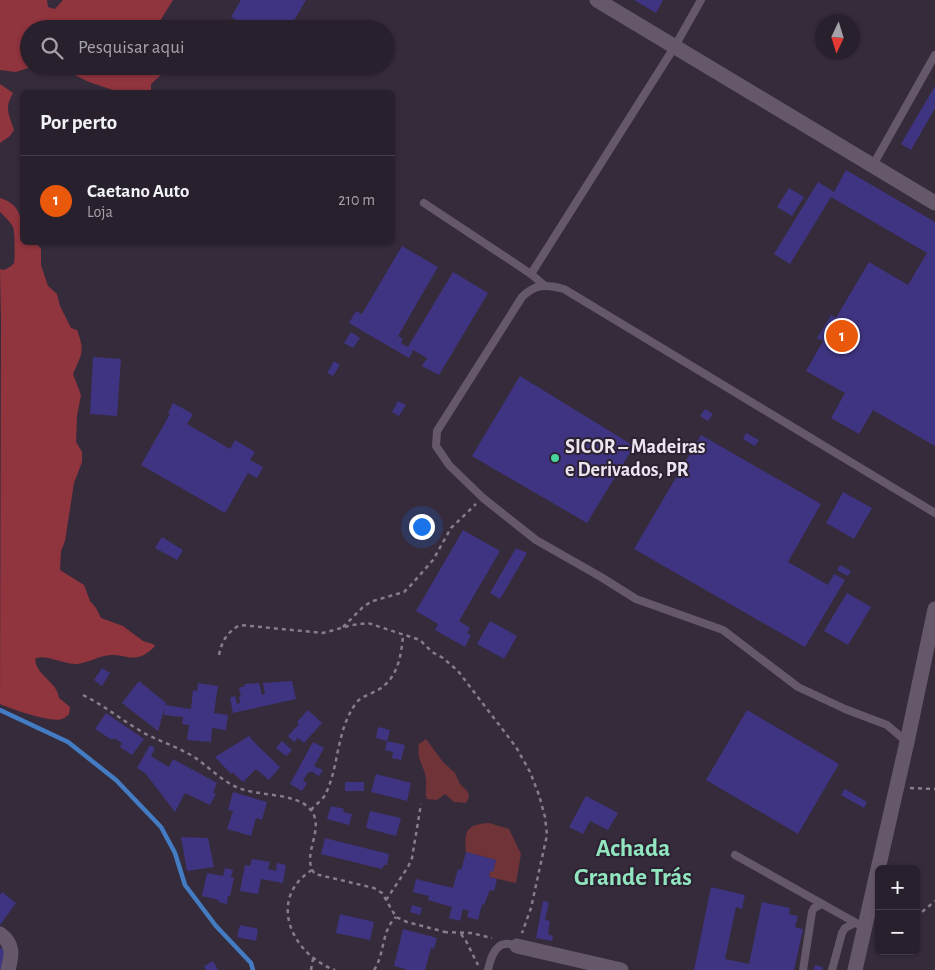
<!DOCTYPE html>
<html lang="pt">
<head>
<meta charset="utf-8">
<style>
  :root { --surface:#28202c; --page:#302834; --text:#f1f3f6; --muted:#a5a3a9; --line:#443e48; --accent:#ea580c }
  body { margin:0; font-family:"Alegreya Sans",sans-serif; background:var(--page); color:var(--text) }
  .controls { position:absolute; right:15px; bottom:15px; display:grid; overflow:hidden; border-radius:8px; box-shadow:0 1px 4px #0004 }
  .controls button { width:45px; height:45px; display:grid; place-items:center; padding:0; border:0; border-bottom:1px solid var(--line); background:var(--surface); color:var(--text); font:25px sans-serif }
  .compass { position:absolute; left:815px; top:15px; width:45px; height:45px; border-radius:50%; background:var(--surface); box-shadow:0 1px 4px #0004; rotate:184deg }
  .you { position:absolute; left:421px; top:526px; width:18px; height:18px; margin:-12px; border:4px solid #fff; border-radius:50%; background:#1a73e8; box-shadow:0 0 0 8px #1a73e833 }
  .badge { display:grid; place-items:center; width:32px; height:32px; border-radius:50%; background:var(--accent); color:#fff; font-size:16px; font-weight:700 }
  .pin { position:absolute; translate:-50% -50%; border:2px solid #fff; box-shadow:0 1px 5px #0006 }
  .list { margin:0; padding:0; list-style:none }
  h2 { display:flex; justify-content:space-between; align-items:center; height:65px; margin:0; padding:0 20px; font-size:21px }
  h2 small { font-size:16px; font-weight:400; color:var(--muted) }
  .list li { display:grid; grid-template-columns:32px 1fr auto; gap:15px; align-items:center; box-sizing:border-box; height:90px; padding:0 20px; border-top:1px solid var(--line) }
  .list b { display:block; font-size:19px; white-space:nowrap }
  .list p { margin:0; font-size:16px; white-space:nowrap; color:var(--muted) }
  .list em { font-size:16px; font-style:normal; color:var(--muted) }
  .icon { flex:none; width:28px; height:28px; fill:none; stroke:currentColor; stroke-width:2; stroke-linecap:round; stroke-linejoin:round }
  .map { position:relative; flex:none; width:935px; height:970px; overflow:hidden }
  .search { position:absolute; background:var(--surface); box-shadow:0 1px 4px #0004; left:20px; top:20px; width:375px; height:55px; display:flex; align-items:center; gap:12px; box-sizing:border-box; padding:0 18px; border-radius:28px; color:var(--muted); font-size:19px }
  .panel { position:absolute; background:var(--surface); box-shadow:0 1px 4px #0004; left:20px; top:90px; width:375px; height:155px; border-radius:8px }
  .map>svg:first-child { display:block }
  .green { fill:#703338 }
  .forest { fill:#90343e }
  .lines { fill:none; stroke-linecap:round; stroke-linejoin:round }
  .stream { stroke:#437cc2; stroke-width:4.5 }
  .building { fill:#3f3481 }
  .path { stroke:#867d8a; stroke-width:2.5; stroke-dasharray:4 4; stroke-linecap:butt }
  .lane { stroke:#65586a; stroke-width:8 }
  .street { stroke:#65586a; stroke-width:15 }
  .poi-dot { fill:#47d49e; stroke:#2c2131; stroke-width:2 }
  .labels { text-anchor:middle; stroke-width:4; stroke-linejoin:round; paint-order:stroke }
  .poi-label { font-size:20px; font-weight:bold; fill:#ece5ef; stroke:#2c2131; text-anchor:start }
  .district-label { font-size:25px; font-weight:bold; fill:#91e6bf; stroke:#2c2131 }
</style>
</head>
<body>
<div class="map">
<svg width="935" height="970" viewBox="0 0 935 970">
  <rect width="100%" height="100%" fill="#362b3b"/>
  <!-- green -->
  <g class="green">
    <path d="M426 739 443 762 455 773 460 784 468 792 469 797 466 803 454 802 445 794 437 800 427 799C424 792 427 786 426 779 425 767 416 760 419 744Z"/>
    <path d="M489 823 509 829 521 854 516 883 489 877 490 871H493L496 860 466 852C464 830 467 824 489 823Z"/>
  </g>
  <!-- forest -->
  <g class="forest">
    <path d="M0 0H47L48 7 55 9 63 0H173L160 21 156 25V29H29V66H34L16 72 0 70Z"/>
    <path d="M56 66H165L163 73 151 84V92H115L113 90 89 82Z"/>
    <path d="M0 84 13 93C4 109 9 114 14 130L10 136 0 143Z"/>
    <path d="M0 198C23 205 22 222 22 242L36 243 41 249V265L48 286 57 294 60 306 71 328 77 330C85 352 82 353 73 374L81 395 77 416 76 442 82 452V462L74 483 65 541 61 551 60 570 84 585 90 601 96 608 101 618 123 626 143 641 153 644 155 646C134 668 126 651 104 656 95 658 86 663 77 664 65 665 44 653 35 659 37 677 57 681 59 698L70 707 69 714C67 716 65 718 62 719 52 723 11 709 0 704L1 322 0 269 4 270C8 268 12 266 14 263 15 260 15 231 13 227 10 221 4 216 0 212Z"/>
  </g>
  <g class="lines">
    <!-- stream -->
    <path class="stream" d="M0 710 68 742 116 780 161 827 175 853 185 885 216 926 251 963 253 970"/>
  </g>
  <!-- building -->
  <g class="building">
    <path d="M241 0H306L289 29H252L231 17Z"/>
    <path d="M634 0H663L656 13Z"/>
    <path d="M935 86V108L911 150 901 144Z"/>
    <path d="M846 170 935 222V446L873 410 859 434 831 418 845 393 806 371 823 341 817 338 831 315 836 318 869 262 908 285 927 253 831 197 790 264 774 254 818 182 834 192Z"/>
    <path d="M789 188 804 197 792 216 777 207Z"/>
    <path d="M402 246 438 267 398 336 403 339 401 343 408 347 453 272 488 293 439 375 422 366 427 358 413 350 409 358 349 323 356 311 362 314Z"/>
    <path d="M351 332 360 338 353 348 344 343Z"/>
    <path d="M93 357 121 359 117 416 90 414Z"/>
    <path d="M334 361 340 365 333 376 327 373Z"/>
    <path d="M520 376 634 446 587 523 472 456Z"/>
    <path d="M398 401 406 405 399 416 392 412Z"/>
    <path d="M173 403 193 414 187 424 230 449 235 440 255 452 250 460 263 467 257 478 248 473 225 513 141 465 170 414 168 413Z"/>
    <path d="M705 409 713 414 708 421 700 416Z"/>
    <path d="M746 433 759 440 755 446 743 439Z"/>
    <path d="M701 435 821 504 788 562 828 585 834 574 845 580 805 647 634 549Z"/>
    <path d="M843 492 872 508 854 539 826 523Z"/>
    <path d="M463 530 500 551 459 621 470 628 467 633 471 635 465 647 435 630 438 624 416 611Z"/>
    <path d="M162 537 183 550 177 560 155 548Z"/>
    <path d="M516 548 527 553 500 599 490 593Z"/>
    <path d="M840 565 851 571 848 576 837 570Z"/>
    <path d="M847 593 871 607 848 645 824 631Z"/>
    <path d="M490 621 517 636 504 659 477 644Z"/>
    <path d="M102 668 110 673 102 686 94 680Z"/>
    <path d="M139 681 166 703 158 731 122 703Z"/>
    <path d="M292 681 296 699 233 713 230 698 235 696 237 704 240 703 239 697H241L239 688 245 686V684L259 683 262 695 265 694 263 683Z"/>
    <path d="M198 683 218 686 214 713 228 715 226 730 212 728 211 742 187 740 189 725 182 724 183 717 164 715 165 705 191 709 193 690 197 691Z"/>
    <path d="M308 710 322 723 304 743 298 738 294 742 288 736 299 724 297 722Z"/>
    <path d="M747 710 839 764 798 834 706 780Z"/>
    <path d="M106 713 144 739 132 755 120 747 122 743 114 738 112 740 95 729Z"/>
    <path d="M378 727 390 730 387 741 376 738Z"/>
    <path d="M249 736 257 745 280 767 269 780 256 769 243 782 232 772 231 774 215 757Z"/>
    <path d="M282 741 292 750 286 756 276 748Z"/>
    <path d="M387 741 405 745 401 760 392 758 393 752 385 750Z"/>
    <path d="M313 742 324 748 314 766 323 770 319 776 311 771 310 773 308 772 303 781 307 783 302 791 290 784Z"/>
    <path d="M150 745 155 748 151 756 169 767 173 759 217 783 213 793 216 794 210 805 185 793 175 812 145 773 137 768Z"/>
    <path d="M376 774 411 783 407 801 371 792Z"/>
    <rect x="345" y="782" width="19" height="9"/>
    <path d="M845 789 867 802 864 808 841 795Z"/>
    <path d="M233 792 267 802 262 820 256 818 251 836 227 829 233 811 228 810Z"/>
    <path d="M586 796 618 813 608 830 590 821 583 834 569 827Z"/>
    <path d="M331 806 344 809 343 812 352 814 349 825 327 819Z"/>
    <path d="M370 811 401 818 396 836 366 828Z"/>
    <path d="M181 837 208 838 214 867 187 871Z"/>
    <path d="M325 838 389 854 387 865H384L382 869 321 854Z"/>
    <path d="M466 852 496 860 493 872 490 871 489 877 497 879 494 891 490 890 484 905 482 904 478 920 467 917 469 911 463 909 460 921 449 918 452 907 428 900 429 896 413 892 416 879 453 888 458 869 461 870Z"/>
    <path d="M252 859 270 862 268 869 276 871 277 863 286 865 283 883 261 879 258 894 240 891 245 865 250 866Z"/>
    <path d="M225 868 233 870 231 877 234 878 230 896H228L227 904 218 902 219 900 202 896 207 873 223 876Z"/>
    <path d="M711 887 745 895 742 909 736 907 725 959 749 964 762 902 790 908 789 914 798 916 795 927 803 929 794 970H694Z"/>
    <path d="M2 892 16 903 0 925V895Z"/>
    <path d="M543 901 549 902 545 920 550 921 548 934 553 936 552 941 536 938Z"/>
    <path d="M412 905 422 908 420 915 410 912Z"/>
    <path d="M340 914 374 922 370 940 336 933Z"/>
    <path d="M240 925 258 929 256 941 237 937Z"/>
    <path d="M403 929 437 938 434 949 431 948 425 970H405L406 969 394 966Z"/>
    <path d="M0 948 6 949 1 970H0Z"/>
    <path d="M213 961 218 970H206L204 966Z"/>
    <path d="M815 965 823 967 822 970H814Z"/>
  </g>
  <g class="lines">
    <!-- path -->
    <g class="path">
      <path d="M343 627 364 606 373 601 404 592 411 585 433 560 451 528 476 504"/>
      <path d="M219 655C222 641 227 632 240 625L323 633 352 625 368 623 420 640 432 652 443 658 458 671 516 747 530 772 539 795 545 817 547 835 531 908 522 933"/>
      <path d="M83 695C105 706 123 721 144 733 159 741 175 746 189 754 207 764 220 781 239 788 258 796 293 793 308 807 329 826 299 855 315 874L374 888 382 893 396 917 407 922 445 932"/>
      <path d="M910 788 935 789"/>
      <path d="M311 810C315 805 324 799 326 793 339 766 336 734 354 706 358 698 368 695 376 691 397 680 401 658 403 636"/>
      <path d="M312 870C266 899 292 955 335 970"/>
      <path d="M386 900 408 867 412 858 421 804"/>
      <path d="M916 917 935 901"/>
      <path d="M444 932 471 933 492 938"/>
      <path d="M461 934 466 941 478 965"/>
      <path d="M311 970 313 959"/>
      <path d="M374 970C385 954 381 931 396 917"/>
    </g>
    <!-- lane -->
    <g class="lane">
      <path d="M873 165 935 55"/>
      <path d="M424 203 531 274 545 286"/>
      <path d="M531 274 675 46 701 0"/>
      <path d="M907 742 887 725 845 709 798 687 723 630 636 599 601 577 536 540 483 498 449 465 436 446 437 431 522 297C535 284 546 284 564 289L935 513"/>
      <path d="M735 855 865 928"/>
      <path d="M488 970C490 961 494 945 505 944 509 943 514 945 517 946"/>
      <path d="M803 970 812 912 814 908 822 904"/>
      <path d="M832 970 842 933 845 928 855 923"/>
    </g>
    <!-- street -->
    <g class="street">
      <path d="M597 0 935 203"/>
      <path d="M0 934C14 944 12 955 8 970"/>
      <path d="M517 946 621 970"/>
      <path d="M855 970 907 742 935 609"/>
    </g>
  </g>
  <!-- markers -->
  <circle class="poi-dot" cx="555" cy="458" r="5"/>
  <g class="labels">
    <!-- poi labels -->
    <g class="poi-label">
      <text x="565" y="453">SICOR – Madeiras<tspan x="565" dy="23">e Derivados, PR</tspan></text>
    </g>
    <!-- district labels -->
    <g class="district-label">
      <text x="633" y="856">Achada<tspan x="633" dy="29">Grande Trás</tspan></text>
    </g>
  </g>
</svg>
<div class="controls">
<button>+</button>
<button>−</button>
</div>
<svg class="compass" viewBox="-18 -18 36 36"><path d="M0-13l5 13h-10z" fill="#e53935"/><path d="M0 13l5-13h-10z" fill="#a5a3a9"/></svg>
<div class="you"></div>
<div class="pin badge" style="left:842px;top:336px">1</div>
<div class="search"><svg class="icon" aria-label="search" viewBox="0 0 24 24"><circle cx="10" cy="10" r="6"/><path d="M15 15l6 6"/></svg>Pesquisar aqui</div>
<section class="panel">
<h2>Por perto<small></small></h2>
<ul class="list">
<li><span class="badge">1</span><div><b>Caetano Auto</b><p>Loja</p></div><em>210 m</em></li>
</ul>
</section>
</div>
</body>
</html>
